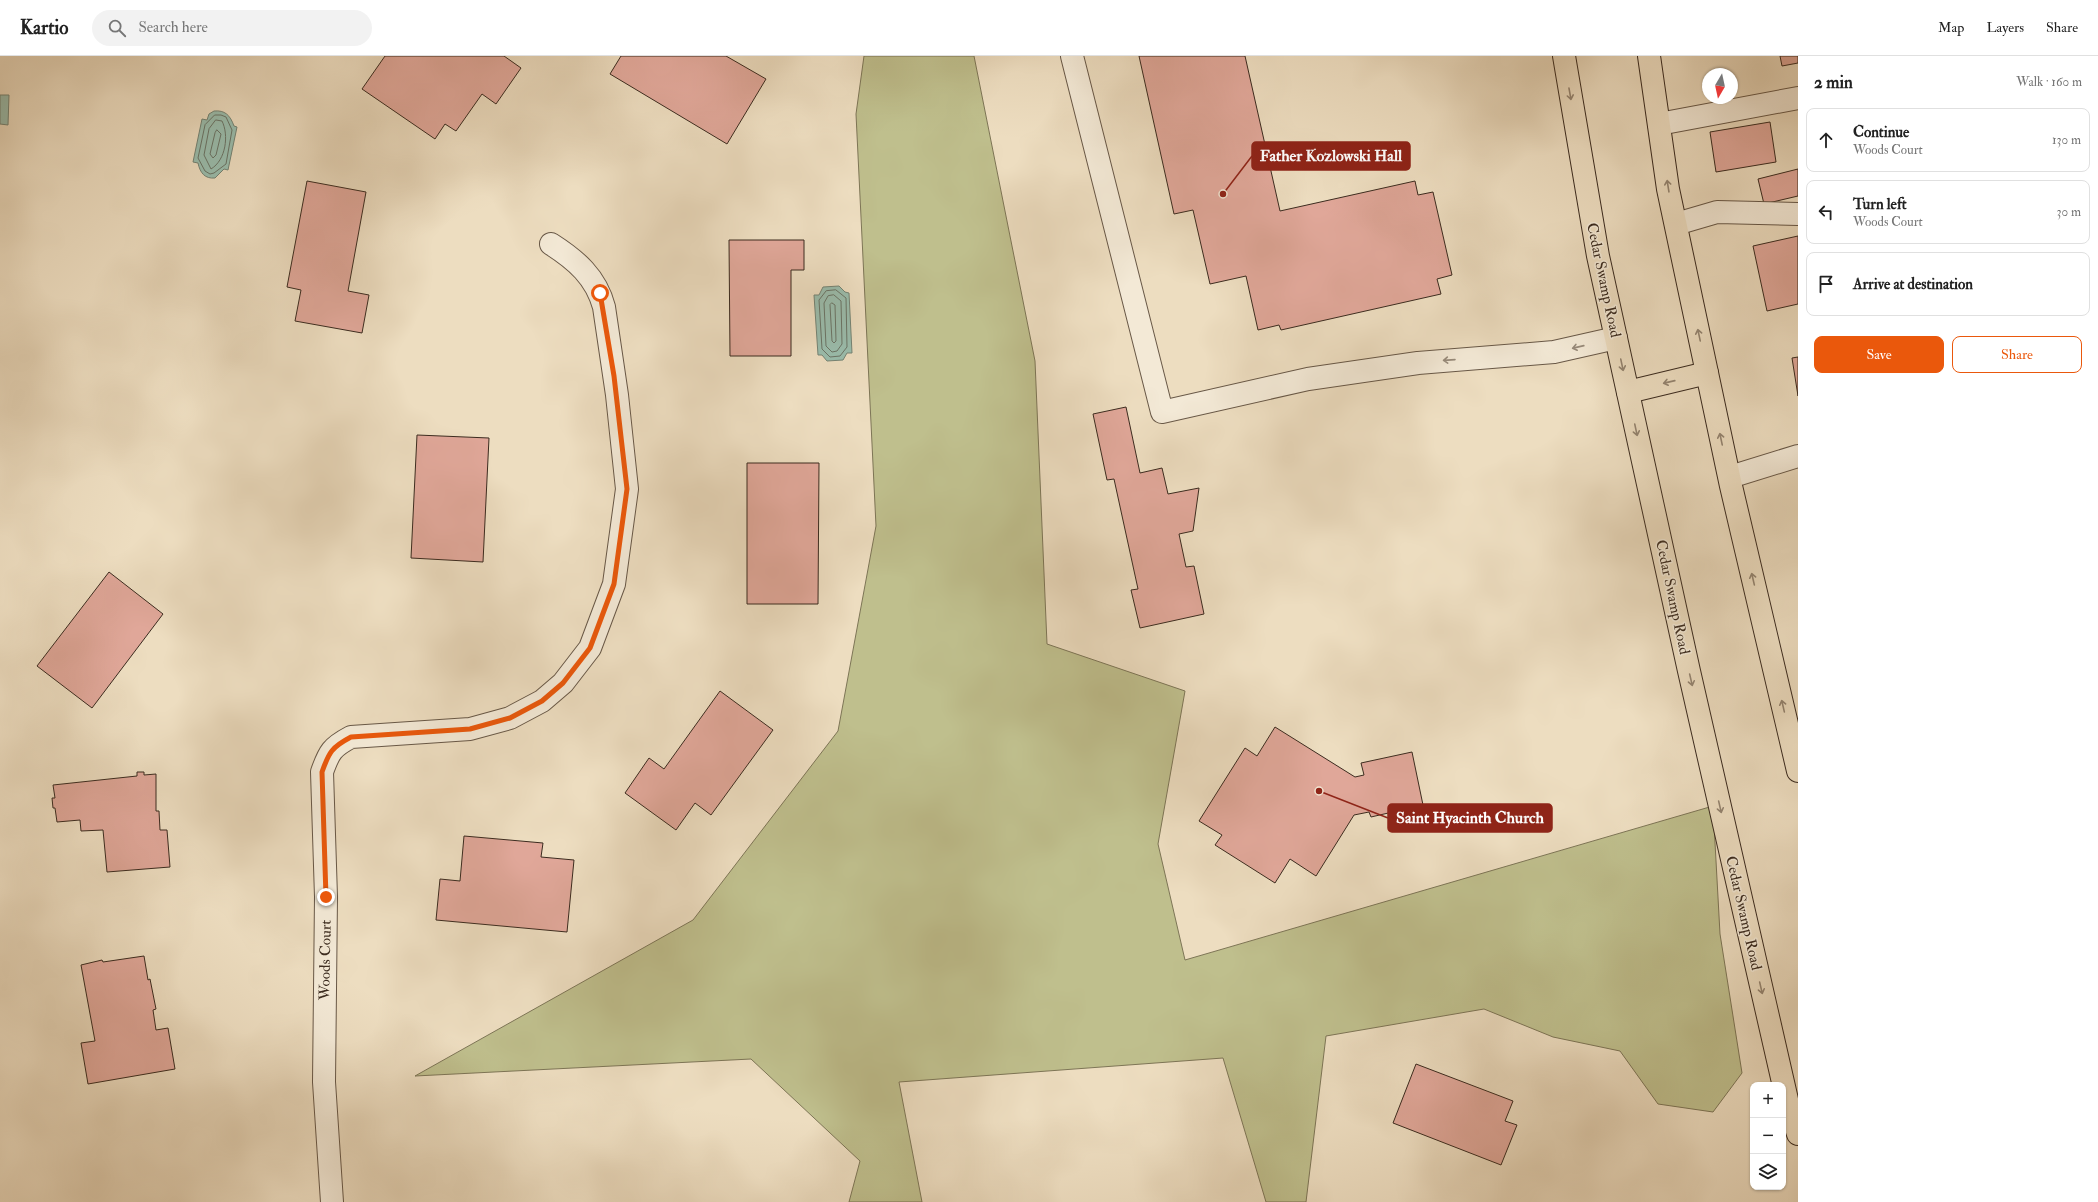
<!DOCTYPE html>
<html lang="en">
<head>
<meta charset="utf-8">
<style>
  :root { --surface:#fff; --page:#f2f2f2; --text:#222; --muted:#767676; --line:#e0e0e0; --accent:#ea580c }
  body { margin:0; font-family:"IM FELL Double Pica",serif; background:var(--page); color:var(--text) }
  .controls { position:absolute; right:12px; bottom:12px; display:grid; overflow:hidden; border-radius:8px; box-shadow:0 1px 3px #0004 }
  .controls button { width:36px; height:36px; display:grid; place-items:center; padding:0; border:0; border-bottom:1px solid var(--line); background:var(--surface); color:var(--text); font:20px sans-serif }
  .compass { position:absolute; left:1702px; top:12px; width:36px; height:36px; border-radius:50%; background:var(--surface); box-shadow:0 1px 3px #0004; rotate:189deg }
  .stop { position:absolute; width:12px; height:12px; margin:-9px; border:3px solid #ea580c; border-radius:50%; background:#fff }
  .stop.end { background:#ea580c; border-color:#fff; box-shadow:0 1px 4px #0008 }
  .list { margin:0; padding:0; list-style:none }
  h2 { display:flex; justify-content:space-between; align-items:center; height:52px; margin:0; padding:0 16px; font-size:17px }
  h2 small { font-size:13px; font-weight:400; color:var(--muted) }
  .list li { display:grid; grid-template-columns:26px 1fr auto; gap:12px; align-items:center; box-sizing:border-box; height:64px; margin:0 8px 8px; padding:0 8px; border:1px solid var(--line); border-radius:8px }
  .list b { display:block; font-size:15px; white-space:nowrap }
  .list p { margin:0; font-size:13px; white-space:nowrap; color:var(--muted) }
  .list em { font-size:13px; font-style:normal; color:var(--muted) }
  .actions { display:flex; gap:8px; padding:12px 16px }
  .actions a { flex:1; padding:9px 0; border:1px solid var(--accent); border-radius:8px; text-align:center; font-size:14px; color:var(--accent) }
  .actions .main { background:var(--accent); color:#fff }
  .icon { flex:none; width:22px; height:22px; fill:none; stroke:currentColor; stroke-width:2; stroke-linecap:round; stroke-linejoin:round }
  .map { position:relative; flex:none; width:1798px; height:1146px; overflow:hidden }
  header { display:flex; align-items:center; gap:24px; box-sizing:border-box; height:56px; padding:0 20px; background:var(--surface); border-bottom:1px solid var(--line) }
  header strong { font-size:19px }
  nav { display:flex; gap:22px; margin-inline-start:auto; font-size:14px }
  .search { width:280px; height:36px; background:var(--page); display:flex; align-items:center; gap:10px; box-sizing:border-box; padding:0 14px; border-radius:22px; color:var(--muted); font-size:15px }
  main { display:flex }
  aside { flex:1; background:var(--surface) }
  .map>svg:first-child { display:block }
  .green { fill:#bfbf8d; stroke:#7d7556 }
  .water { fill:#9abdad; stroke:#748374 }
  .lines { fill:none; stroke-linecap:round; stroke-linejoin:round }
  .shore { stroke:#6a7466; stroke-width:1 }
  .building { fill:#e0a799; stroke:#3b2b1f }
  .minor-casing { stroke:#685847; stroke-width:24 }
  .major-casing { stroke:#3b2b1f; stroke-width:24 }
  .minor { stroke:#f3e9d6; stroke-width:22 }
  .major { stroke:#edddc0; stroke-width:22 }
  .oneway { stroke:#948470 }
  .oneway2 { stroke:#978a7a }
  .route { stroke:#ea580c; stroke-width:5 }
  .labels { text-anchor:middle; stroke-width:3; stroke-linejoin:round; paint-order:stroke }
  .street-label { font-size:15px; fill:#3b2b1f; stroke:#f3e9d6 }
  .leader { fill:none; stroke:#8f2418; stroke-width:1.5 }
  .callout-dot { fill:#8f2418; stroke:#f3e9d6; stroke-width:1.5 }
  .callout { fill:#8f2418; stroke:#8f2418; stroke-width:1.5 }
  .callout-label { font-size:16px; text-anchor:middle; font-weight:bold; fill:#fff }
</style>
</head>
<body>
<header>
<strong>Kartio</strong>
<div class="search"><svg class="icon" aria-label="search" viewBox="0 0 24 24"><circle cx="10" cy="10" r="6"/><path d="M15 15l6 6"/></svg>Search here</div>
<nav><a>Map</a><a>Layers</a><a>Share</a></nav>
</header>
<main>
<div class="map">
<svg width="1798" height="1146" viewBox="0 0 1798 1146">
  <rect width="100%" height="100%" fill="#edddc0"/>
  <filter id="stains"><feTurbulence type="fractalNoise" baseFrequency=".005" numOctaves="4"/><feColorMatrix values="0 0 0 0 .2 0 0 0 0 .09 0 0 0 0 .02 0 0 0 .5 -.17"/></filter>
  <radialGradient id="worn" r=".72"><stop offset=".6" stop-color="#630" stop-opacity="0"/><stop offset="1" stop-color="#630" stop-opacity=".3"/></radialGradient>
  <!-- green -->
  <path class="green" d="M864 0H974L1035 305 1047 588 1185 635 1158 788 1185 904 1713 750 1720 878 1742 1017 1713 1056 1658 1048 1620 995 1553 981 1484 953 1326 980 1306 1146H1266L1223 1002 899 1026 922 1146H849L860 1105 751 1003 415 1020 693 864 838 675 876 470 856 58Z"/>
  <!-- water -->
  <g class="water">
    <path d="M0 39H9L8 69 0 68Z"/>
    <path d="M214 55C225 54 230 59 234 70L237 71 228 114 224 113 215 122C205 123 200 117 198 107L193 106 202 63 207 64 209 58Z"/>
    <path d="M839 230 845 236 849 237 852 297H847L843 304 827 305 822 299H818L814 239H819L823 231Z"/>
  </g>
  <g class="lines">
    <!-- shore -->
    <g class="shore">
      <path d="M215 59H221L226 61 232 74 226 108 214 117 210 118 205 115 198 102 205 69Z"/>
      <path d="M216 64 222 65C229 79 226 104 211 113L204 99 209 73Z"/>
      <path d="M217 74 221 78 216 99 213 102 210 98 215 77Z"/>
      <path d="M836 234 846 242 847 291 840 300 830 301 822 293 819 244 826 235Z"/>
      <path d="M834 239 841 245 842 288 837 295 832 296 826 290 824 247 828 240Z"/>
      <path d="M832 247 835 249 836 285 834 287 832 285 830 249Z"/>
    </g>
  </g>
  <!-- building -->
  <g class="building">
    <path d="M385 0H504L521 12 496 48 482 38 456 75 445 68 435 83 362 33Z"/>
    <path d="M621 0H726L766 23 727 88 610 18Z"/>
    <path d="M1139 0H1245L1280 155 1415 125 1418 139 1433 136 1452 219 1437 223 1441 238 1281 274 1279 269 1258 274 1246 220 1210 228 1193 154 1174 158Z"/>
    <path d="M1780 0H1798V7L1782 10Z"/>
    <path d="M1770 66 1776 106 1716 116 1710 76Z"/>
    <path d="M1798 113V140L1764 148 1758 123Z"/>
    <path d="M307 125 366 136 348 235 369 239 362 277 295 265 301 234 287 231Z"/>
    <path d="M1798 180V248L1767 255 1753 190Z"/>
    <path d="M729 184H804V214H791V300H730Z"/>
    <path d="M1798 301V340L1792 302Z"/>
    <path d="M1126 351 1140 417 1162 412 1168 438 1199 432 1193 475 1179 478 1186 511 1194 510 1204 558 1140 572 1131 534 1138 533 1114 423 1107 424 1093 358Z"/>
    <path d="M417 379 489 382 483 506 411 502Z"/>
    <path d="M747 407H819L818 548H747Z"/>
    <path d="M109 516 163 558 92 652 37 610Z"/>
    <path d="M720 635 773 674 711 759 695 747 676 774 625 737 649 702 664 713Z"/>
    <path d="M1275 671 1355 721 1364 719 1361 707 1412 696 1423 749 1371 761 1369 756 1354 759 1316 820 1290 803 1275 827 1215 789 1222 779 1199 765 1245 692 1257 700Z"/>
    <path d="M137 716H144V719L156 718V755H159L160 774H167L170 811 107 816 103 774 81 775 80 764 57 766 55 752H53L52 742H55L53 729 137 720Z"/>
    <path d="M464 780 543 787 541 801 574 804 567 876 436 864 440 823 460 825Z"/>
    <path d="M144 900 148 924 150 923 156 953 153 954 156 974 168 972 175 1013 88 1028 81 987 95 985 81 909 102 904 103 906Z"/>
    <path d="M1416 1008 1513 1045 1505 1065 1517 1069 1501 1109 1393 1067Z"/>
  </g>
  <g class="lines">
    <!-- minor casing -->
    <g class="minor-casing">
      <g id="minor">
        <path d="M1072 0 1162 356 1308 323 1418 307 1554 296 1616 282"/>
        <path d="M1659 68 1798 42"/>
        <path d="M1676 168 1717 156 1798 158"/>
        <path d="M1730 421 1798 400"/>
        <path d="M332 1146 324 1026 326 841 322 716C329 696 332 691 351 681L470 673 510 662 542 645 563 627 590 592 614 528 627 433 617 339 604 251C596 221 576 204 551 188"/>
      </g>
    </g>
    <!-- major casing -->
    <g class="major-casing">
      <g id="major">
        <path d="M1564 0 1598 200 1689 615 1788 1048 1798 1078"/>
        <path d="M1649 0 1668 133 1731 430 1798 715"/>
        <path d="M1628 336 1707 317"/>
      </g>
    </g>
    <!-- minor -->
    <use href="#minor" class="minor"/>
    <!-- major -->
    <use href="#major" class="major"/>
  </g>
  <!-- one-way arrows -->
  <defs><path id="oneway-shaft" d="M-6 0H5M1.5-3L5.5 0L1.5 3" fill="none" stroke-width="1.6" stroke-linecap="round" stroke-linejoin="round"/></defs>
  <g class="oneway">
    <use href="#oneway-shaft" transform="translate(1570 38) rotate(80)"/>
    <use href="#oneway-shaft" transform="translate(1668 130) rotate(-99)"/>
    <use href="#oneway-shaft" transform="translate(1699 279) rotate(-102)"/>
    <use href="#oneway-shaft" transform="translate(1622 309) rotate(78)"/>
    <use href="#oneway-shaft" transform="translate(1669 326) rotate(167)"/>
    <use href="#oneway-shaft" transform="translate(1636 374) rotate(78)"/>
    <use href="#oneway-shaft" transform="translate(1721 383) rotate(-102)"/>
    <use href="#oneway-shaft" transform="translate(1753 523) rotate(-103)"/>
    <use href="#oneway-shaft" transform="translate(1691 624) rotate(77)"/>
    <use href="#oneway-shaft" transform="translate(1783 650) rotate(-103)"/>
    <use href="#oneway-shaft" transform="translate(1720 751) rotate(77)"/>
    <use href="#oneway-shaft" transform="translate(1761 932) rotate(77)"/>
  </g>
  <g class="oneway2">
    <use href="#oneway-shaft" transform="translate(1578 291) rotate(167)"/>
    <use href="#oneway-shaft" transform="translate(1449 304) rotate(176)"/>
  </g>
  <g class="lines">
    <!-- route -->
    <path class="route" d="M326 841 322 716C329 696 332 691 351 681L470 673 510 662 542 645 563 627 590 592 614 528 627 433 614 320 600 237"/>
  </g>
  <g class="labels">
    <!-- street labels -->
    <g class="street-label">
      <text transform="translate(1604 224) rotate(78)" y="5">Cedar Swamp Road</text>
      <text transform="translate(1673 541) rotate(78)" y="5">Cedar Swamp Road</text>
      <text transform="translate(1744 857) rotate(77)" y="5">Cedar Swamp Road</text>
      <text transform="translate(325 904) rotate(-89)" y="5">Woods Court</text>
    </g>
  </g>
  <!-- callouts -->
  <path class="leader" d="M1223 138L1252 100M1319 735L1388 762"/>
  <g class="callout-dot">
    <circle cx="1223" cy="138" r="4"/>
    <circle cx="1319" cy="735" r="4"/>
  </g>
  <g class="callout">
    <rect x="1252" y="86" width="158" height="28" rx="4"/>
    <rect x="1388" y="748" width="164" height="28" rx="4"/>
  </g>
  <g class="callout-label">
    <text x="1331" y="105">Father Kozlowski Hall</text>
    <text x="1470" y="767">Saint Hyacinth Church</text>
  </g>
  <rect width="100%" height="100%" filter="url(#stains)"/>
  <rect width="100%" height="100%" fill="url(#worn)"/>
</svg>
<div class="controls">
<button>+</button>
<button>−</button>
<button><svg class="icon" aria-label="layers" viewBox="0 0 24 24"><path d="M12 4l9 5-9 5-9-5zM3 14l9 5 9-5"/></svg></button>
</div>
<svg class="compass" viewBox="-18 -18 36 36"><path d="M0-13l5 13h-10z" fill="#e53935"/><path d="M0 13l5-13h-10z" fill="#767676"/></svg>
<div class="stop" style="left:600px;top:237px"></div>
<div class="stop end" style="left:326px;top:841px"></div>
</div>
<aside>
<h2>2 min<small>Walk · 160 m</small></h2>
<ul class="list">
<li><svg class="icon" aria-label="ahead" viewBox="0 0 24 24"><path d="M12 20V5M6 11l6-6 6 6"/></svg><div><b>Continue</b><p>Woods Court</p></div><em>130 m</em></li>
<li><svg class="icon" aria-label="left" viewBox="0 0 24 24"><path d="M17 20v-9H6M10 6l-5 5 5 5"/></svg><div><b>Turn left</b><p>Woods Court</p></div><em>30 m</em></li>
<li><svg class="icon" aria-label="arrive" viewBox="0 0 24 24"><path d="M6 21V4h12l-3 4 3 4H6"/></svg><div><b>Arrive at destination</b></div></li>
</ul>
<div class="actions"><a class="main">Save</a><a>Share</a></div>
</aside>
</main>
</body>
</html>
